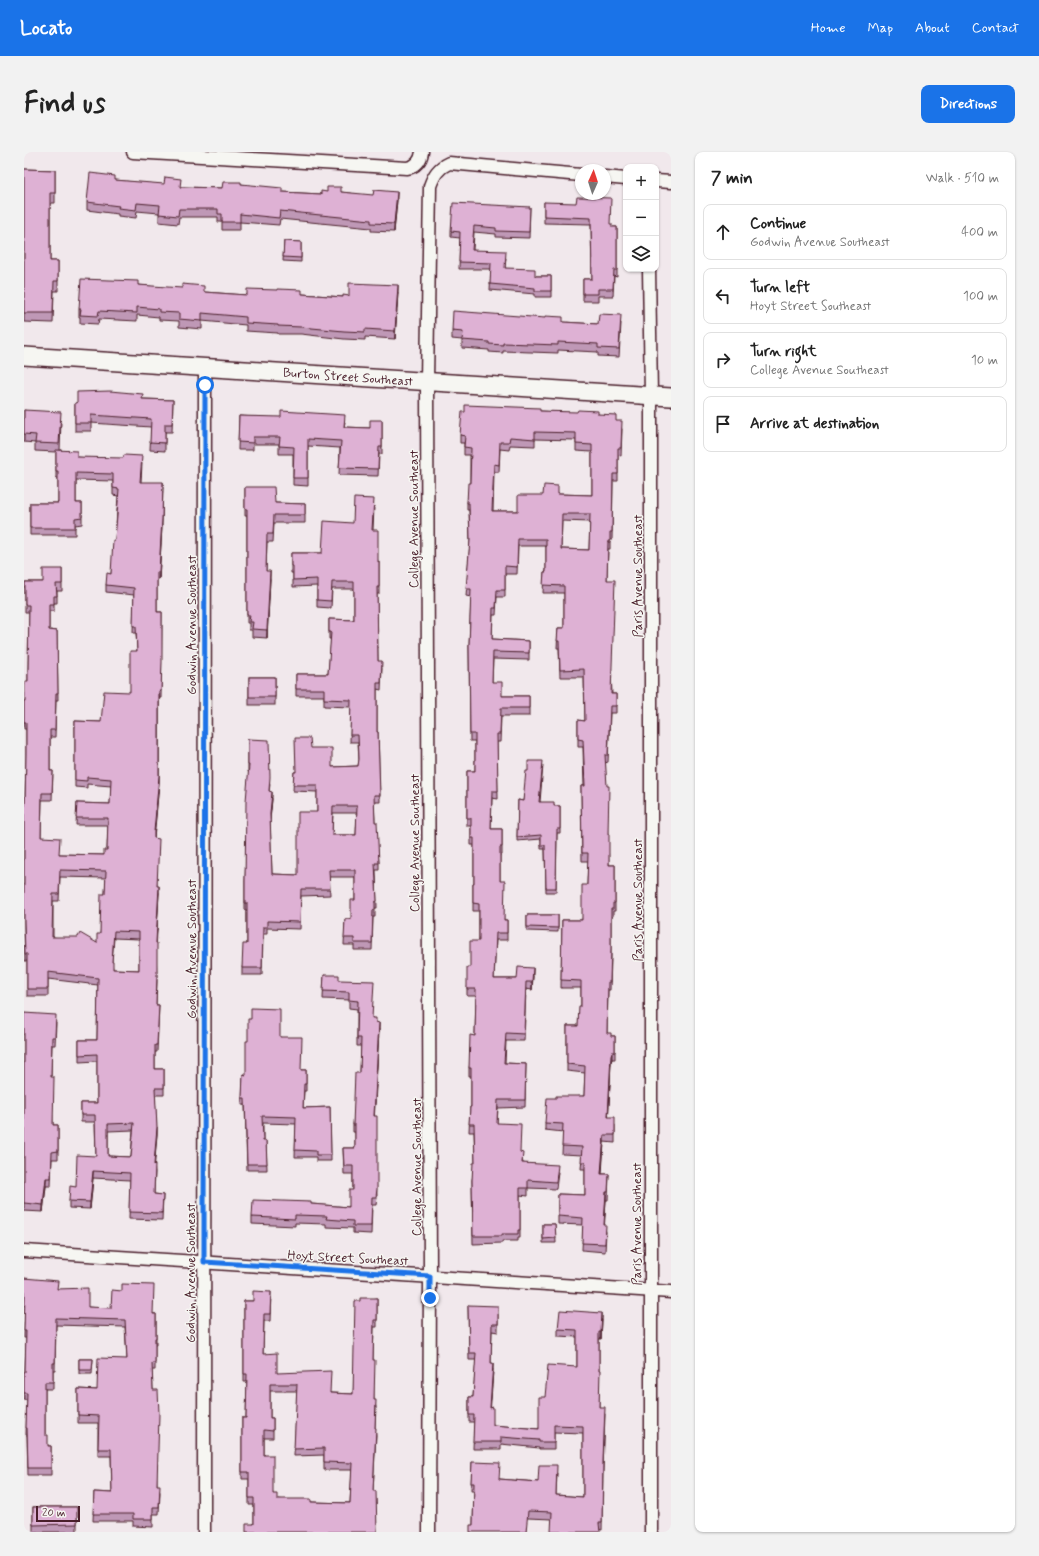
<!DOCTYPE html>
<html lang="en">
<head>
<meta charset="utf-8">
<style>
  :root { --surface:#fff; --page:#f2f2f2; --text:#222; --muted:#767676; --line:#e0e0e0; --accent:#1a73e8 }
  body { margin:0; font-family:Mynerve,sans-serif; background:var(--page); color:var(--text) }
  .controls { position:absolute; right:12px; top:12px; display:grid; overflow:hidden; border-radius:8px; box-shadow:0 1px 3px #0004 }
  .controls button { width:36px; height:36px; display:grid; place-items:center; padding:0; border:0; border-bottom:1px solid var(--line); background:var(--surface); color:var(--text); font:20px sans-serif }
  .compass { position:absolute; left:551px; top:12px; width:36px; height:36px; border-radius:50%; background:var(--surface); box-shadow:0 1px 3px #0004; rotate:3deg }
  .scale { position:absolute; left:12px; bottom:10px; width:44px; box-sizing:border-box; padding-left:4px; border:2px solid #4a1f2b; border-top:0; font-size:11px; line-height:14px; white-space:nowrap; color:#4a1f2b; -webkit-text-stroke:3px #f6f6f2; paint-order:stroke }
  .stop { position:absolute; width:12px; height:12px; margin:-9px; border:3px solid #1a73e8; border-radius:50%; background:#fff }
  .stop.end { background:#1a73e8; border-color:#fff; box-shadow:0 1px 4px #0008 }
  .list { margin:0; padding:0; list-style:none }
  h2 { display:flex; justify-content:space-between; align-items:center; height:52px; margin:0; padding:0 16px; font-size:17px }
  h2 small { font-size:13px; font-weight:400; color:var(--muted) }
  .list li { display:grid; grid-template-columns:26px 1fr auto; gap:12px; align-items:center; box-sizing:border-box; height:56px; margin:0 8px 8px; padding:0 8px; border:1px solid var(--line); border-radius:8px }
  .list b { display:block; font-size:15px; white-space:nowrap }
  .list p { margin:0; font-size:13px; white-space:nowrap; color:var(--muted) }
  .list em { font-size:13px; font-style:normal; color:var(--muted) }
  .icon { flex:none; width:22px; height:22px; fill:none; stroke:currentColor; stroke-width:2; stroke-linecap:round; stroke-linejoin:round }
  .map { position:relative; flex:none; width:647px; height:1380px; overflow:hidden; border-radius:8px }
  header { display:flex; align-items:center; gap:24px; box-sizing:border-box; height:56px; padding:0 20px; background:var(--accent); color:#fff }
  header strong { font-size:19px }
  nav { display:flex; gap:22px; margin-inline-start:auto; font-size:14px }
  .intro { display:flex; align-items:center; justify-content:space-between; box-sizing:border-box; height:96px; padding:0 24px }
  h1 { margin:0; font-size:28px }
  .button { padding:10px 18px; border-radius:8px; background:var(--accent); color:#fff; font-size:14px; font-weight:700 }
  main { display:flex; gap:24px; padding:0 24px }
  aside { flex:1; background:var(--surface); border-radius:8px; box-shadow:0 1px 3px #0004 }
  .map>svg:first-child { display:block }
  .lines { fill:none; stroke-linecap:round; stroke-linejoin:round }
  .minor-casing { stroke:#4a1f2b; stroke-width:15 }
  .secondary-casing { stroke:#4a1f2b; stroke-width:20 }
  .minor { stroke:#f6f6f2; stroke-width:12 }
  .secondary { stroke:#f6f6f2; stroke-width:17 }
  .wall { fill:#bf98b6; stroke:#4a1f2b; fill-rule:evenodd }
  .shaded-wall { fill:#9b7c94; stroke:#4a1f2b }
  .building { fill:#deb1d4; stroke:#4a1f2b; fill-rule:evenodd }
  .route { stroke:#1a73e8; stroke-width:5 }
  .labels { text-anchor:middle; stroke-width:3; stroke-linejoin:round; paint-order:stroke }
  .street-label { font-size:13px; fill:#4a1f2b; stroke:#f6f6f2 }
</style>
</head>
<body>
<header>
<strong>Locato</strong>
<nav><a>Home</a><a>Map</a><a>About</a><a>Contact</a></nav>
</header>
<div class="intro"><h1>Find us</h1><a class="button">Directions</a></div>
<main>
<div class="map">
<svg width="647" height="1380" viewBox="0 0 647 1380">
  <rect width="100%" height="100%" fill="#f1e8ec"/>
  <filter id="ink" filterUnits="userSpaceOnUse"><feTurbulence type="fractalNoise" baseFrequency=".025" numOctaves="2"/><feDisplacementMap in="SourceGraphic" scale="8" xChannelSelector="R" yChannelSelector="G"/><feConvolveMatrix kernelMatrix="1 2 1 2 8 2 1 2 1" color-interpolation-filters="sRGB"/></filter>
  <g filter="url(#ink)">
    <g class="lines">
      <!-- minor casing -->
      <g class="minor-casing">
        <g id="minor">
          <path d="M109 0 383 16C392 15 397 8 398 0"/>
          <path d="M581 25 602 27"/>
          <path d="M632 29 647 30"/>
          <path d="M625 117 627 243V1380"/>
          <path d="M0 1099 647 1140"/>
          <path d="M180 1380 181 215"/>
          <path d="M405 1380 406 1124 403 229 406 34C410 23 414 16 425 11L557 23"/>
        </g>
      </g>
      <!-- secondary casing -->
      <g class="secondary-casing">
        <path id="secondary" d="M0 204 647 245"/>
      </g>
      <!-- minor -->
      <use href="#minor" class="minor"/>
      <!-- secondary -->
      <use href="#secondary" class="secondary"/>
    </g>
    <!-- wall -->
    <g class="wall">
      <path d="M0 17 31 18V51H26V109H34V139H30L29 171 0 170Z"/>
      <path d="M91 28 157 35 198 36 217 32 258 40 297 42 317 40 373 48 370 80 347 79V76L256 67 255 73 216 70V78H198V70H194V65H155L154 72 135 70V61L113 59 112 66 94 64V62L63 58V50Z"/>
      <path d="M520 50 586 72 588 75H593V125L590 124 589 144H574V149H559V127H568L567 72 520 71Z"/>
      <path d="M506 55 505 86 472 85V82L450 80 449 98 482 106 481 116 511 124H527V145H511V142L466 138 467 117H435L436 86 427 85V79Z"/>
      <path d="M260 89 277 90V110L259 109Z"/>
      <path d="M114 133 180 140 223 143 278 142 319 145 325 144 374 140 371 187 341 185V188L320 187 277 182H254V181L222 179V173L178 169V177L155 175V169L135 168V165L113 163V169L75 167 74 172 56 171V165H55V157Z"/>
      <path d="M539 170 574 172 597 171 595 205 574 204V200L534 198V201L479 199V201L465 200V198L438 196V188L428 187V179Z"/>
      <path d="M119 247 149 248 148 280H141V299L126 298 127 275 67 271V279H51V251Z"/>
      <path d="M0 258 37 268 36 298 53 305 118 311 117 330 138 374 135 427H133V460H138L137 546H135V631L130 685 133 734 135 741 132 791 133 830 132 853H135L133 900H131V917H140V943H131L133 982 130 1013 131 1020 130 1042 139 1043 138 1068 105 1067 106 1028 69 1026 66 1057 45 1056V1049L52 1035 72 1004 71 970H57V951H73V909L55 910V888H73L74 833 24 827V844H3V809H1L0 776V654H1L2 604V577H0V549H1L4 529V520L5 460H1V430H19L38 417V439H33V451H30V459H25V478L33 479 34 548H32L31 585H26V619H29L28 648H18L17 685 35 702 80 703 83 698 84 673H52L53 651 86 652 87 634 63 632V636L51 635V569L77 570 106 540 113 499 112 481H109L110 443 82 440V433L87 422 91 388 94 344 89 343V329L52 328V351H58V372L51 373V383H6V351H34V326H32V300L11 299V291L0 290ZM36 725 82 726 81 742 76 782 73 791 29 785V749H35ZM90 786 115 787V818L89 817 88 810ZM109 978 107 1005 84 1004V979Z"/>
      <path d="M516 259 574 262 592 269 598 277 597 304 594 303V329H589L588 388H586V397H584L583 428 588 542H592V561H586L584 610 581 611 585 713H591V759H589V764L587 765V805L586 838H584L583 881 587 884H591V907H588L587 910 584 965 591 973V991L580 990 578 1022H585L584 1048H582L580 1073 582 1080 581 1100 558 1098 559 1073 534 1072V1042L561 1043V1017H557L558 1003 538 1002 539 980 521 978V971L532 946 560 944 561 921 543 919V874H554L557 854V836H537L538 768H558L563 733 564 709H558L557 634H560L559 595H554V568L561 569 560 525H536L535 496H533L534 476H540V441H519L520 420H522V394H494L493 422H481V445H473L472 463H469L468 487 505 489V508L469 507 468 530 478 544H505V564H477L476 590H473L474 647 468 646 467 677H478V703H476V729L480 768H483V788H472L470 827H493L509 824 508 838 502 837 500 889H482L481 911 502 912 501 955 474 956 473 971 496 1000 499 1011 534 1020 532 1037 504 1036V1044L496 1043V1086H494V1089H478V1091L449 1092 448 1028 451 1011 450 980H445L446 955H447V924H445V916L451 884 452 844H443V837L446 815 455 789V759H449V732H450V693H447V674H443V619H451V589H446L445 494 447 445 442 444 446 389 445 358H443V351L446 331V303H440V291H436V283ZM511 287 552 288V299L568 300V343L534 342 519 343 494 359H469L470 320H475L476 297 485 298 486 293 511 294ZM538 369 566 370 565 398 537 397Z"/>
      <path d="M215 264 321 270 320 275 346 276 358 268V302H355L354 324 315 323 316 296 284 294V334L269 333V302H255V292H229V298H214Z"/>
      <path d="M221 335 251 351 281 352V371H250L249 390H243L242 419 246 427 243 486 228 485V478H225V471H223V364H221Z"/>
      <path d="M350 354 349 378 354 410H355V442H353L354 509 358 516 357 538 353 537V580H354L356 650H350L351 670 355 711V718H352L353 756H351V765H349L348 798H330V793H320L321 767H327L331 748V725H305L306 743 277 744 276 777 243 776V782H239L238 823H218V816L223 792V758H221V729L225 620H224V587L246 632 245 640 248 647 246 667 248 722 274 723 293 660V640L269 639 270 620H272L287 596 308 615 334 614 335 608 334 590H326L327 555 300 554V544H272V522H304L307 487H305V467L330 468V437H308L307 456 293 455V434L269 435V421H267V401H298L329 371ZM309 661H333L332 683H308Z"/>
      <rect x="225" y="525" width="26" height="28"/>
      <path d="M519 613 516 650 530 654H536V681H533L532 740H522L521 697H517V687L493 689 494 648 499 649 504 619Z"/>
      <path d="M503 763H534V780L503 779Z"/>
      <path d="M300 823 315 828 352 870 355 878 350 964 353 1045 352 1053H348L347 1082 329 1081V1076L302 1075V1072L271 1071V1074L228 1072V1065L287 1052 325 1055 329 1038V1022H320L319 996H331V980H329V973L336 921 337 894H333V857L325 856V848L299 847Z"/>
      <path d="M0 861 32 871 31 893H28L27 925 29 973H34V1007H28L27 1034H22L19 1060 0 1059Z"/>
      <path d="M256 885 277 918H282V939H280L279 956 306 955 307 1009H292V1005H271L272 972 239 971V989H242L243 1018H223L221 953H218L219 922 222 923Z"/>
      <path d="M519 1072H531L532 1091H519Z"/>
      <path d="M0 1126 34 1137 64 1155 132 1162V1193H131V1218H128L129 1238 133 1333 136 1340 135 1362H129V1375L109 1374V1369H69L70 1340 88 1341 87 1304H74V1271H54V1237L73 1238 103 1207 101 1175 32 1173 31 1218H29V1237H21V1283L24 1294H27V1323H4L3 1283H2L3 1248H0V1220H1L2 1186H0L1 1151H0Z"/>
      <path d="M247 1140 246 1169H240L239 1202 253 1221 307 1241 329 1242 336 1149 353 1146V1175H350L349 1208 350 1248 352 1255 351 1276 352 1283 349 1339 353 1380 230 1372V1353H225V1327H218V1266H222L223 1230H220V1149H229ZM246 1239H273L270 1304 300 1303V1318H328L326 1351 287 1350 253 1347 249 1342 240 1303V1286H249V1266H246Z"/>
      <path d="M444 1153 474 1162V1180L468 1179 467 1211 469 1218 466 1256 469 1273 515 1277 521 1245 553 1215V1185L534 1184V1177L578 1168 577 1187H575V1255L581 1262 579 1318 578 1378 528 1367 504 1366 449 1373 450 1338H447L448 1310 475 1327 514 1330 533 1321 532 1343 559 1345V1281L530 1280V1297H515V1296L477 1292V1297H449L450 1270H445V1245H449L452 1208H445Z"/>
      <path d="M55 1207H69L68 1222H55Z"/>
      <rect x="9" y="1355" width="44" height="25"/>
    </g>
    <!-- shaded-wall -->
    <g class="shaded-wall">
      <path d="M373 40V48L370 80V72Z"/>
      <path d="M374 133V140L371 187V179Z"/>
      <path d="M139 330 138 374 135 427V420Z"/>
      <path d="M246 419V427L243 486V478Z"/>
      <path d="M135 539V631L130 687Z"/>
      <path d="M248 640V647L246 668V662Z"/>
      <path d="M135 734V741L132 798V791Z"/>
      <path d="M509 816V824L508 838V830Z"/>
      <path d="M355 871V878L350 971V964Z"/>
      <path d="M588 900V907L587 910 584 973 587 903Z"/>
      <path d="M133 975V982L130 1020V1013Z"/>
      <path d="M580 983V990L577 1029V1022Z"/>
      <path d="M69 1019V1026L66 1057V1050Z"/>
      <path d="M22 1026V1034L19 1060V1053Z"/>
      <path d="M582 1040V1048L580 1080V1073Z"/>
      <path d="M578 1161V1168L577 1187V1180Z"/>
      <path d="M469 1211V1218L466 1263V1256Z"/>
    </g>
    <!-- building -->
    <g class="building">
      <path d="M0 17 31 18V41H26V109H34V129H30L29 161H0Z"/>
      <path d="M66 21 91 24V28L140 32 141 25 157 27 156 35 198 36 199 30H217V32L258 36V40L297 42V39L303 40V35H317V40L349 43 350 38 373 40 370 72 347 71V68L256 59 255 66 216 62V70H198V62H194V57H155L154 64 135 62 136 53 113 51 112 58 94 56 95 54 63 50Z"/>
      <path d="M553 45 587 46 586 72H588V75H593V118H590L589 137H574V142H559V127H568L567 66 520 64V50L552 51Z"/>
      <path d="M429 51 506 55 505 80 472 79V76L450 74 448 98 482 99 481 116 511 117V124H527V139H511V136L466 132 467 111 435 110 436 80 427 79Z"/>
      <path d="M260 89 277 90V106L259 105Z"/>
      <path d="M57 127 114 129V133L158 136V132L180 134V140L223 143V137L253 138V137L278 138V142L319 145V143L325 144V131L374 133 371 179 341 177V180L320 179 277 175 254 174V173L222 171V165L178 161V169L155 167V161L135 160V157L113 155V161L75 159 74 164 56 163 57 157H55Z"/>
      <path d="M429 159 521 166V164L539 165V170L574 172 575 162 597 163 595 197 574 196V192L534 190V193L479 191V193L465 192V190L438 188 439 180 428 179Z"/>
      <path d="M86 239 119 242 118 247 149 248 148 272H141V291L126 290 127 267 67 263V271H51V251H53V240Z"/>
      <path d="M441 253 516 256V259L553 260 554 258 574 259V262L592 263V269H598L597 296H594V322H589L588 380H586V390H584L583 428H591L587 542H592V554H586L584 603H581L583 634H585L584 682H585V713H591V751H589V757H587V797L586 830H584L583 881H587V884H591V900H588L587 903 584 965H591V983H580L577 1022H585L584 1040H582L580 1073H582L581 1092 558 1091 559 1066 534 1064V1042L561 1043V1010H557L558 995 538 994 539 972 521 971 523 946H532V944H560L561 914 543 912V874H554L555 854H557V829L537 828 538 768H558V733H563L564 701H558L557 634H561L559 588 554 587V568L561 569 560 517 536 518 535 489H533L534 476H540V434L519 433 520 420H522V387H494L493 415 481 414V438H473L472 456H469L468 487 505 489V501L469 500 468 530H478V544H505V556H477L476 582H473L474 639H468L467 677H478V695H476V729H481L480 768H483V781H472L470 827H493L494 815 509 816 508 830H502L500 882 482 881 480 911 502 912 501 948H474L473 971 497 972 496 1000 499 1001 498 1011 534 1013 532 1030 504 1028V1036H496V1078H494V1082H478V1084H449L448 1028 449 1011H451L450 972H445L446 955H447V916H445L446 883 451 884 452 837H443V815H446V789H455V752L449 751V732H450V686H447V666H443V619H451V582H446L445 494 447 437H442L446 388 445 351H443L444 331H446L447 296 440 295 441 284 436 283 438 260H441ZM511 280 552 281V292L568 293V343L534 342V334L520 333 519 343H494V359H468L470 312 475 313 476 290H485L486 285 511 287ZM538 362H566L565 398 537 397Z"/>
      <path d="M0 258 37 260 35 292 11 291 12 283 0 282Z"/>
      <path d="M257 259 321 263 320 275 346 276V268H358V295H355L354 317 315 316 317 289 284 287V326H269L270 295 255 294 256 285H229V291L214 290 215 264 257 265Z"/>
      <path d="M32 298 53 299V305L99 306 100 303 118 304 116 330H139L138 367 135 420H133V460H138V510L137 539H135V624L130 680V686L135 687 133 734H135L132 791H133V823L132 853H135L133 893H131V917H140V936H131L133 975 130 1013H131L130 1042 139 1043 138 1061 105 1060 106 1021 69 1019 66 1050 45 1049 46 1034 52 1035 53 1003 72 1004 71 963H57V951H73V902L55 903V888H73L74 826 24 820V837H3V802H1L0 769V654H1L2 601V570H0V549H1V529H4V520L5 453H1V430H19V417H38V432H32L33 444H30V452H25V478L33 479 34 541H32L31 578H26V619H29L28 641H18L17 685 36 686 35 702 80 703V698H83L84 666H52L53 651 86 652 87 627 63 625V629L51 628V569L77 570 80 539 106 540V499H113L112 474H109L110 436 82 433 83 421 87 422 89 388H91L95 337 89 336V322L52 321V351H58V365L51 366V376H6V351H34V319H32ZM36 718 82 719 81 742H77L76 782H73V791L56 781 54 785H28L29 742H35ZM90 779 115 780V818L89 817V810H88ZM110 971 107 1005 84 1004V972Z"/>
      <path d="M221 335H250L251 351 281 352V363H250L249 382H243L242 419H246L243 478 228 477 229 470H225L226 463H223V357H221Z"/>
      <path d="M330 346 350 347 348 378H354V410H355V435H353L354 509H358L357 531H353V580H354L356 643H350L351 670H353L355 711H351L353 749 351 750V758H349L348 791H330V786H320L321 767H327V748H331V718H305L306 737H277L276 770 243 769V775H239L238 816H218L219 792H223V751H221V729L222 649 225 613H224V587L245 588V590L246 625 245 639 248 640 246 662 248 722 274 723V660H293V633H269L270 620H272L271 586H286L287 596H308V615L334 614 335 607 334 583H326L327 548 300 547V537H272V522H304L307 480H305V467L330 468V430H308L307 449 293 448V427L269 428V414H267V401H298L300 369 329 371ZM309 654H333L332 683H308Z"/>
      <rect x="225" y="525" width="26" height="20"/>
      <path d="M504 609H519L515 650H530V654H536V677H533L532 736H522L521 693H517V683L493 685 494 648 499 649 502 619H504Z"/>
      <path d="M503 763H534V776L503 775Z"/>
      <path d="M300 823H315V828L350 829 348 866H352V870L355 871 350 964H353V1037L352 1045H348L347 1074H329V1069L302 1067 303 1064 271 1063V1067L228 1065 229 1048 287 1050V1052L325 1055V1038H329V1014H320L319 996H331V973H329L331 921H336L337 886H333L334 849 325 848V840L299 839Z"/>
      <path d="M227 856 256 857V885H278L277 918H282V932H280L279 956 306 955 307 1003H292V999L271 998 272 965 238 964 239 989H242L243 1012H223L221 946H218L219 922 222 923V889H224V867H227Z"/>
      <path d="M0 861 32 863 31 885H28L27 925H30L29 973H34V999L28 1000 27 1026H22L19 1053 0 1051Z"/>
      <path d="M519 1072H531L532 1086 519 1087Z"/>
      <path d="M0 1126 34 1129 33 1137 64 1136V1155L87 1156 88 1138 98 1139V1132L130 1133 129 1162H132V1186H131V1211H128L129 1238H134L135 1262 133 1333H136L135 1355H129V1367H109V1362H69L70 1340 88 1341 87 1297H74L75 1264 54 1263V1237L73 1238 74 1206 103 1207 101 1168 32 1166 31 1211H29V1230H21V1283H24V1294H27V1316H4L3 1276H2L3 1241H0V1220H1L2 1179H0L1 1144H0Z"/>
      <path d="M229 1139 247 1140 246 1162H240L239 1202 253 1201V1221L307 1219 306 1241 329 1242 331 1149H336V1146H353V1168H350L349 1208H351L350 1248H352L351 1276H352L349 1339H352L353 1380H222V1372H230V1346H225V1320H218V1266H222L223 1222H220V1149H229ZM246 1232H273L270 1297 300 1296V1310L328 1311 326 1351 287 1350V1347H253V1342H249V1303H240V1278L249 1279V1266H246Z"/>
      <path d="M444 1153 474 1154V1172H468L467 1211H469L466 1256 469 1255V1273L515 1277V1245H521L524 1213 553 1215V1178L534 1177 536 1158 578 1161 577 1180H575V1219H576L575 1255H581L579 1310 578 1371H575L576 1380H527L528 1360 504 1359 502 1380H446V1373H449L450 1331H447L448 1310 476 1311 475 1327 514 1330 515 1313H533L532 1343 559 1345V1274L530 1273V1290H515V1288L477 1285V1290H449L450 1263H445V1245H449L452 1201H445Z"/>
      <path d="M55 1207H69L68 1218H55Z"/>
      <path d="M9 1355H53V1372L9 1373Z"/>
    </g>
  </g>
  <g class="lines" filter="url(#ink)">
    <!-- route -->
    <path class="route" d="M181 233 180 1110 406 1124V1146"/>
  </g>
  <g class="labels">
    <!-- street labels -->
    <g class="street-label">
      <text transform="translate(324 224) rotate(4)" y="5">Burton Street Southeast</text>
      <text transform="translate(389 367) rotate(-90)" y="5">College Avenue Southeast</text>
      <text transform="translate(613 424) rotate(-90)" y="5">Paris Avenue Southeast</text>
      <text transform="translate(167 473) rotate(-90)" y="5">Godwin Avenue Southeast</text>
      <text transform="translate(390 691) rotate(-90)" y="5">College Avenue Southeast</text>
      <text transform="translate(613 748) rotate(-90)" y="5">Paris Avenue Southeast</text>
      <text transform="translate(167 797) rotate(-90)" y="5">Godwin Avenue Southeast</text>
      <text transform="translate(392 1015) rotate(-90)" y="5">College Avenue Southeast</text>
      <text transform="translate(612 1072) rotate(-90)" y="5">Paris Avenue Southeast</text>
      <text transform="translate(324 1105) rotate(3)" y="5">Hoyt Street Southeast</text>
      <text transform="translate(166 1121) rotate(-90)" y="5">Godwin Avenue Southeast</text>
    </g>
  </g>
</svg>
<div class="controls">
<button>+</button>
<button>−</button>
<button><svg class="icon" aria-label="layers" viewBox="0 0 24 24"><path d="M12 4l9 5-9 5-9-5zM3 14l9 5 9-5"/></svg></button>
</div>
<svg class="compass" viewBox="-18 -18 36 36"><path d="M0-13l5 13h-10z" fill="#e53935"/><path d="M0 13l5-13h-10z" fill="#767676"/></svg>
<div class="scale">20 m</div>
<div class="stop" style="left:181px;top:233px"></div>
<div class="stop end" style="left:406px;top:1146px"></div>
</div>
<aside>
<h2>7 min<small>Walk · 510 m</small></h2>
<ul class="list">
<li><svg class="icon" aria-label="ahead" viewBox="0 0 24 24"><path d="M12 20V5M6 11l6-6 6 6"/></svg><div><b>Continue</b><p>Godwin Avenue Southeast</p></div><em>400 m</em></li>
<li><svg class="icon" aria-label="left" viewBox="0 0 24 24"><path d="M17 20v-9H6M10 6l-5 5 5 5"/></svg><div><b>Turn left</b><p>Hoyt Street Southeast</p></div><em>100 m</em></li>
<li><svg class="icon" aria-label="right" viewBox="0 0 24 24"><path d="M7 20v-9h11M14 6l5 5-5 5"/></svg><div><b>Turn right</b><p>College Avenue Southeast</p></div><em>10 m</em></li>
<li><svg class="icon" aria-label="arrive" viewBox="0 0 24 24"><path d="M6 21V4h12l-3 4 3 4H6"/></svg><div><b>Arrive at destination</b></div></li>
</ul>
</aside>
</main>
</body>
</html>
